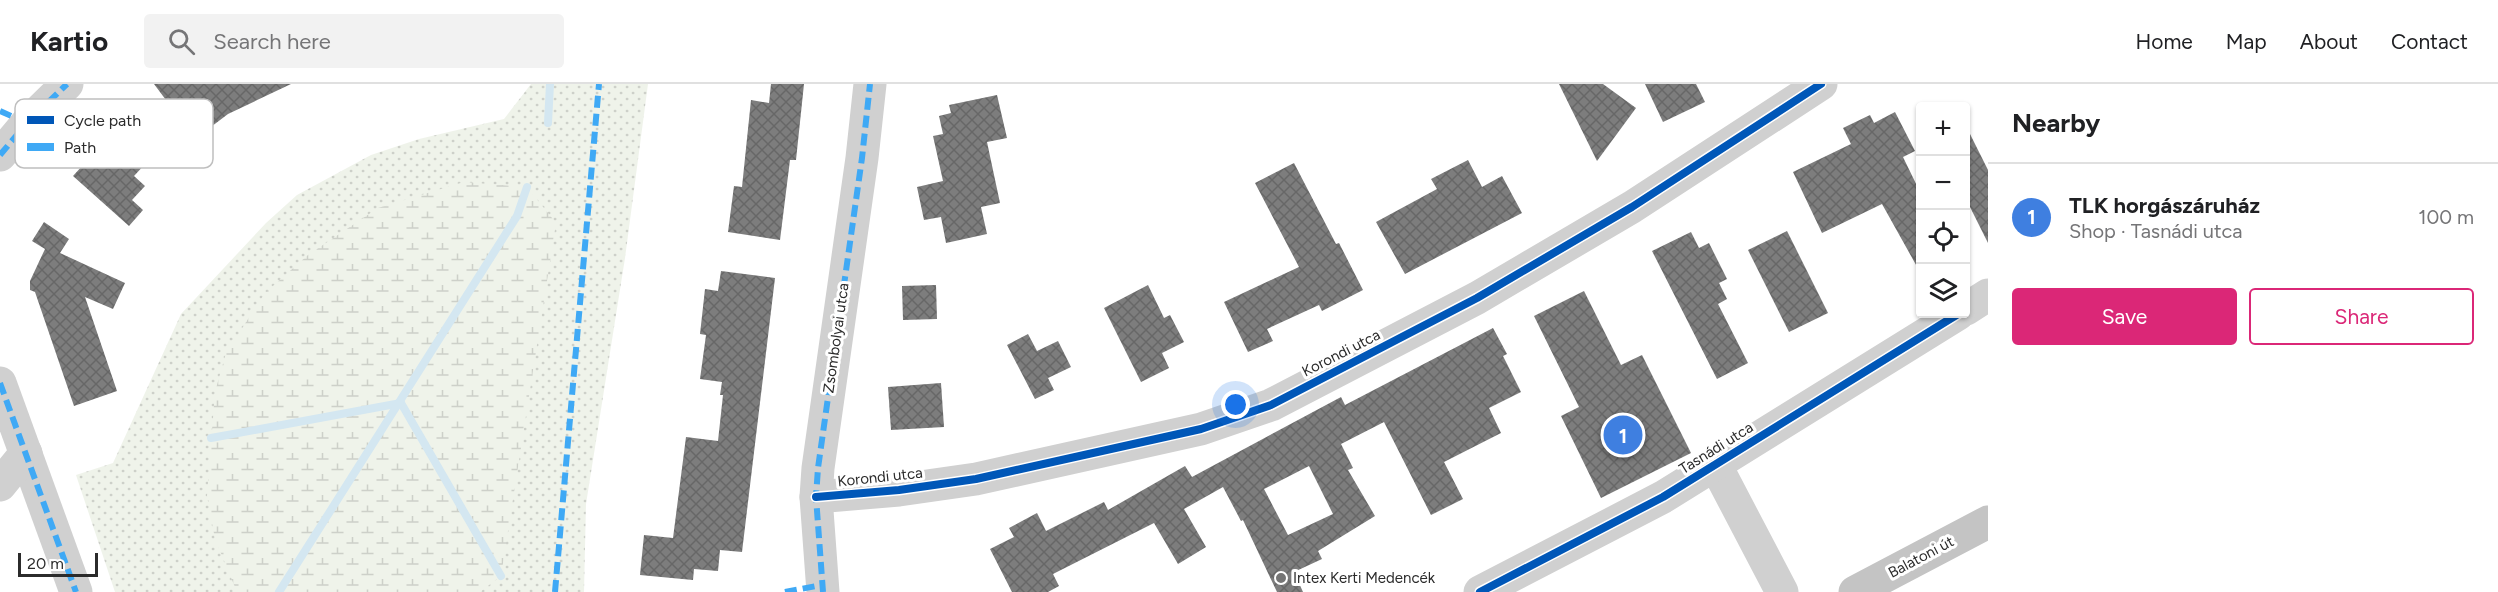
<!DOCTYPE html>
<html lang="en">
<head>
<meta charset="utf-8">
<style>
  :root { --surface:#fff; --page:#f2f2f2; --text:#202124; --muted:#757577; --line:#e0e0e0; --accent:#db2777 }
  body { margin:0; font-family:Figtree,sans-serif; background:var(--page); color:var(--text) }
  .controls { position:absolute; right:18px; top:18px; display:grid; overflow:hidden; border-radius:6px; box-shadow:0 2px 4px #0004 }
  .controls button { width:54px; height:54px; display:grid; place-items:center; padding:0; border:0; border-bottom:2px solid var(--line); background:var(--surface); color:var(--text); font:30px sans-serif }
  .scale { position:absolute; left:18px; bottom:15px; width:80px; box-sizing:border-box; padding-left:6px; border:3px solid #2b2b2b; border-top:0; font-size:16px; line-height:21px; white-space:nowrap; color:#2b2b2b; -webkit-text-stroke:4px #fff; paint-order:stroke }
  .you { position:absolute; left:1236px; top:321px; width:21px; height:21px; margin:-15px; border:4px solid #fff; border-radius:50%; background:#1a73e8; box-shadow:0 0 0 9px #1a73e833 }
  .badge { display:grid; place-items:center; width:39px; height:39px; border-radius:50%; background:var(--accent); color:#fff; font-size:20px; font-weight:700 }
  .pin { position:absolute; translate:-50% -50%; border:3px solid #fff; box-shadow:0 2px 6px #0006 }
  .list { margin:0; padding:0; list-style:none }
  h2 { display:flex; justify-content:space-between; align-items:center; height:78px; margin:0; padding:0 24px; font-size:26px }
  h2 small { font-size:20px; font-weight:400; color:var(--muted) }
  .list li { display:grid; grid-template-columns:39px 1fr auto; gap:18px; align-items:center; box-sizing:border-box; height:108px; padding:0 24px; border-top:2px solid var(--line) }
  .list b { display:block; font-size:22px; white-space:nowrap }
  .list p { margin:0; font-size:20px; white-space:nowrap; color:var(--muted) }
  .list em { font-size:20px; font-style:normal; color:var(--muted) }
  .actions { display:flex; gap:12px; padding:18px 24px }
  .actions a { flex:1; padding:14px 0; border:2px solid var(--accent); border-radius:6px; text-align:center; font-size:21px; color:var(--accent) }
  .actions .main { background:var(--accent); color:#fff }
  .icon { flex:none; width:33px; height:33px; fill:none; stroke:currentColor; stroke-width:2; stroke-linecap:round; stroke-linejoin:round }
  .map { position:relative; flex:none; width:1988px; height:508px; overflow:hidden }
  header { display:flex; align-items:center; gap:36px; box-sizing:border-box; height:84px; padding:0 30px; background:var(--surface); border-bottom:2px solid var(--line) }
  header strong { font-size:28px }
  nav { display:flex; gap:33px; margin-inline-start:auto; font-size:21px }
  .search { width:420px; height:54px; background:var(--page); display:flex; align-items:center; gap:15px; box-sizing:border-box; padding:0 21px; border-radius:6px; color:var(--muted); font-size:22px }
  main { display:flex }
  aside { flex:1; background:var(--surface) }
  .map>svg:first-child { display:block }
  .green { fill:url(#green-dots) }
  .wetland { fill:url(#wetland-marsh) }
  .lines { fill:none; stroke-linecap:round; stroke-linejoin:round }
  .stream { stroke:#d4e7f1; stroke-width:8 }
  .building { fill:url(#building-cross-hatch); fill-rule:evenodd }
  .minor { stroke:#d0d0d0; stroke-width:33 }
  .major { stroke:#c4c4c4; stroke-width:33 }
  .quiet { stroke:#3fa9f5; stroke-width:6; stroke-dasharray:12 6; stroke-linecap:butt }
  .cycleway-casing { stroke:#fff; stroke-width:11 }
  .cycleway { stroke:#0057b8; stroke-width:8 }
  .poi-dot { fill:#757575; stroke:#fff; stroke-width:2 }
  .labels { text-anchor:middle; stroke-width:6; stroke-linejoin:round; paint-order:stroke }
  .street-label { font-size:15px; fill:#2b2b2b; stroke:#fff }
  .poi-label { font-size:15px; fill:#2b2b2b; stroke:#fff; text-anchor:start }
  .key { fill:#fff; stroke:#bfbfbf; stroke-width:1.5 }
  .key-label { font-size:16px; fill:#2b2b2b }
</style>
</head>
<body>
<header>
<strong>Kartio</strong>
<div class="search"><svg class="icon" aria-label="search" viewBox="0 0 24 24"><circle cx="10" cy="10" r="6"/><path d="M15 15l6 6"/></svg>Search here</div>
<nav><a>Home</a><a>Map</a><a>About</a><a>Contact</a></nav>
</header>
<main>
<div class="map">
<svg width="1988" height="508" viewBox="0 0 1988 508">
  <defs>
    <pattern id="green-dots" width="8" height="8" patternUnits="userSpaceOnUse" patternTransform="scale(1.5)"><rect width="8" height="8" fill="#eff3ea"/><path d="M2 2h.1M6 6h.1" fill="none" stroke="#cdd0c9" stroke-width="1.8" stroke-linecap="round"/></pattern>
    <pattern id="wetland-marsh" width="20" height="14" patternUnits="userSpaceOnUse" patternTransform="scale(1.5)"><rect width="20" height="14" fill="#eff3ea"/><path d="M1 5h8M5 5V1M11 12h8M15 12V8" fill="none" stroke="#cdd0c9"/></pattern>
    <pattern id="building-cross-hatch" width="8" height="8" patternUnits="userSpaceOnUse" patternTransform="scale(1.5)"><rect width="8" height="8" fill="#7d7d7d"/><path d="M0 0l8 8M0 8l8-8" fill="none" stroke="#676767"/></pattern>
  </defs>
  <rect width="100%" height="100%" fill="#fff"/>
  <!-- green -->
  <path class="green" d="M531 0H648L625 174 586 420 584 508H115L76 391 113 379 181 230 266 139 297 111 371 71 419 55 504 35Z"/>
  <!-- wetland -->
  <path class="wetland" d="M464 98 527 103 556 139 501 492 480 508H237L215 455 207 412 215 308 226 269 265 209 308 171 378 124Z"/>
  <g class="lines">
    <!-- stream -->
    <g class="stream">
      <path d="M548 39 550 0"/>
      <path d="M401 319 501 492"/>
      <path d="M211 354 401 319"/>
      <path d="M279 508 517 132 527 103"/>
    </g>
  </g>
  <!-- building -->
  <g class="building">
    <path d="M154 0H291L228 30 195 55Z"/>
    <path d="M771 0H804L796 76H790L780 156 728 148 734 102 742 103 751 16 769 19Z"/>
    <path d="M1559 0H1603L1636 24 1597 77Z"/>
    <path d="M1645 0H1696L1705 18 1663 38Z"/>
    <path d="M997 11 1007 54 987 58 1000 119 981 123 987 150 946 159 941 133 924 136 917 103 943 97 933 52 943 50 939 32 951 29 949 21Z"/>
    <path d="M1895 28 1915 67 1903 73 1920 108V188L1882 120 1822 149 1793 88 1851 60 1843 44 1870 31 1874 39Z"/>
    <path d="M1965 40 1988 86V159L1965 113Z"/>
    <path d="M113 48 147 78 134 92 145 102 132 116 143 126 129 142 73 92Z"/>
    <path d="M1468 76 1482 103 1502 92 1522 129 1405 190 1376 138 1437 105 1431 95Z"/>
    <path d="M1294 79 1336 160 1339 159 1363 206 1322 227 1319 221 1267 245 1273 257 1248 268 1224 218 1299 183 1255 99Z"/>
    <path d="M44 138 69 155 60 169 125 199 113 225 85 213 117 307 74 322 35 208 30 206V197L45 165 32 157Z"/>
    <path d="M1787 147 1828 229 1789 248 1748 166Z"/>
    <path d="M1691 148 1699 164 1709 159 1727 195 1719 199 1727 215 1718 220 1748 279 1717 295 1652 167Z"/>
    <path d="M721 187 775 194 742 468 720 466 718 487 694 485 693 496 640 491 644 451 673 454 686 353 718 357 723 311H720L722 298 700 295 706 251 700 250 705 205 718 207Z"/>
    <path d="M936 201 937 235 903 236 902 202Z"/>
    <path d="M1148 201 1164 234 1170 231 1184 258 1162 269 1169 284 1141 298 1104 224Z"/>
    <path d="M1584 207 1621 281 1642 271 1691 369 1601 414 1561 332 1579 323 1534 232Z"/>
    <path d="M1493 244 1507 270 1503 272 1521 308 1489 324 1501 349 1444 378 1463 415 1431 431 1384 338 1341 360 1353 384 1348 386 1375 432 1318 467 1322 475 1294 488 1303 508H1277L1243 436 1241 437 1223 403 1184 425 1206 463 1178 480 1154 439 1053 490 1059 502 1048 508H1012L990 465 1014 453 1009 444 1037 429 1046 447 1104 418 1108 426 1185 382 1192 393 1341 313 1345 321ZM1309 382 1333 430 1288 451 1264 405Z"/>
    <path d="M1028 250 1037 267 1058 257 1071 283 1048 294 1054 306 1035 315 1007 261Z"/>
    <path d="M941 299 944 343 891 346 888 303Z"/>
  </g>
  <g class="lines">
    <!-- minor -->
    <g class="minor">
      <path d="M0 71 27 39 67 0"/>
      <path d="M1966 225 1988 211"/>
      <path d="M0 299 76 508"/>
      <path d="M1715 380 1782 508"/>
      <path d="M0 401 26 369"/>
      <path d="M816 413 899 406 976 395 1201 345 1271 321 1477 214 1632 123 1821 0"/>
      <path d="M823 508 816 413 818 384 862 74 870 0"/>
      <path d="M1480 508 1663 413 1958 230"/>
    </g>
    <!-- major -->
    <path class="major" d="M1855 508 1988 438"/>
    <!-- quiet -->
    <g class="quiet">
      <path d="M0 27 27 39"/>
      <path d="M0 71 27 39 67 0"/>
      <path d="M0 299 76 508"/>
      <path d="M555 508 599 0"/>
      <path d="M785 508 822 501"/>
      <path d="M823 508 816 413 818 384 862 74 870 0"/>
    </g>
    <!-- cycleway casing -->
    <g class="cycleway-casing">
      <g id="cycleway">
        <path d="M816 413 899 406 976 395 1201 345 1271 321 1477 214 1632 123 1821 0"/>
        <path d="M1480 508 1663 413 1958 230"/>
      </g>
    </g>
    <!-- cycleway -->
    <use href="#cycleway" class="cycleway"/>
  </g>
  <!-- markers -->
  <circle class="poi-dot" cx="1281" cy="494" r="6"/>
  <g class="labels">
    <!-- street labels -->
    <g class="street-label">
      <text transform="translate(836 254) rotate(-82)" y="5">Zsombolyai utca</text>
      <text transform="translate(1341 269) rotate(-27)" y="5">Korondi utca</text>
      <text transform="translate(1716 364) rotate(-32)" y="5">Tasnádi utca</text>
      <text transform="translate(880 393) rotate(-6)" y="5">Korondi utca</text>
      <text transform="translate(1921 473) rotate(-28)" y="5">Balatoni út</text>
    </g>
    <!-- poi labels -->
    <g class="poi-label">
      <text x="1293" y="499">Intex Kerti Medencék</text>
    </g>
  </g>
  <!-- legend -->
  <rect x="15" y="15" width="198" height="69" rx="9" class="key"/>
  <rect x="27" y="32" width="27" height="8" fill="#0057b8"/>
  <rect x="27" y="59" width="27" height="8" fill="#3fa9f5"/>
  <g class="key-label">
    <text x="64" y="42">Cycle path</text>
    <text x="64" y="69">Path</text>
  </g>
</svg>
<div class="controls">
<button>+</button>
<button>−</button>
<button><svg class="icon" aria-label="locate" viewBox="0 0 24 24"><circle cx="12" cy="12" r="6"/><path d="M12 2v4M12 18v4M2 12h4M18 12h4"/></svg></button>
<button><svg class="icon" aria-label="layers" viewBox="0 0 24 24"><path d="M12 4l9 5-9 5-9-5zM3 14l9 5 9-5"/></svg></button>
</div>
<div class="scale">20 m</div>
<div class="you"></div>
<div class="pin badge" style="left:1623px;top:351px;background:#3f7fe0">1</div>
</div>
<aside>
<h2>Nearby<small></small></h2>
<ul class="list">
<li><span class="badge" style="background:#3f7fe0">1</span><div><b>TLK horgászáruház</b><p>Shop · Tasnádi utca</p></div><em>100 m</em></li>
</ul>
<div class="actions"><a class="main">Save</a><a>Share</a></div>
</aside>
</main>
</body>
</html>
